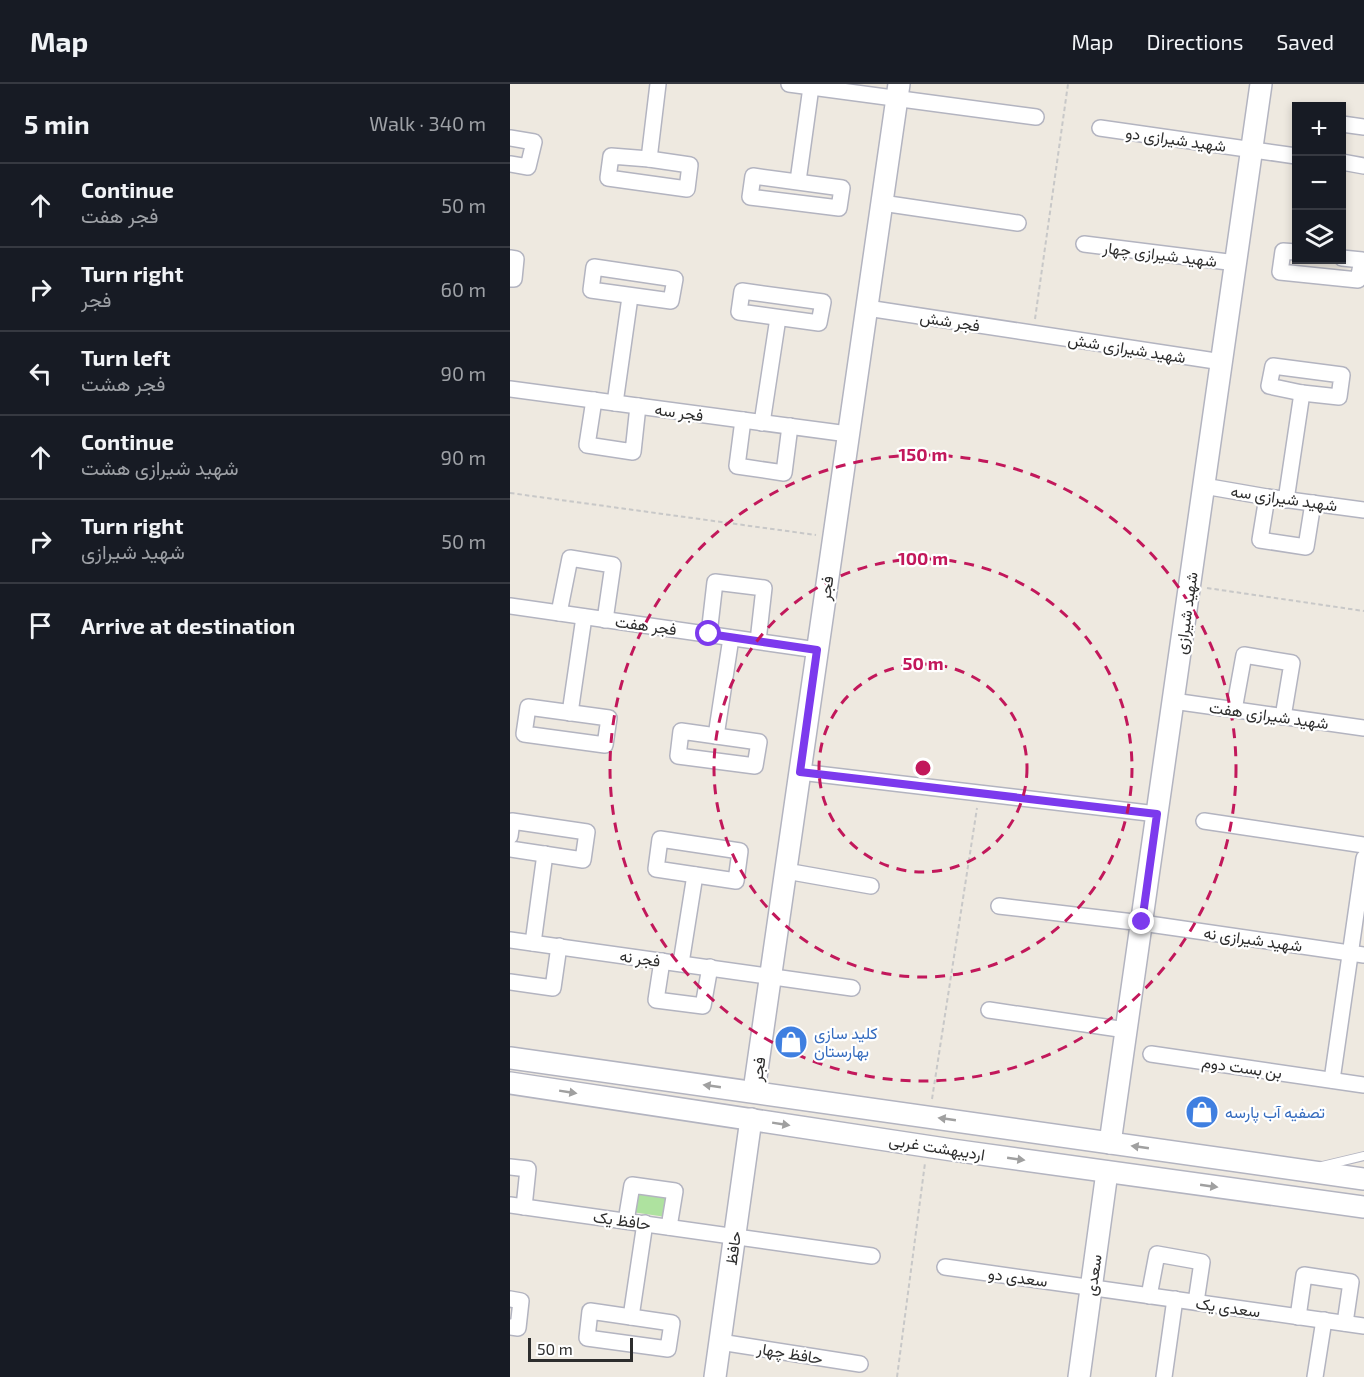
<!DOCTYPE html>
<html lang="en">
<head>
<meta charset="utf-8">
<style>
  :root { --surface:#171b24; --page:#20242c; --text:#f1f3f6; --muted:#9ea1a6; --line:#363941 }
  body { margin:0; font-family:"Exo 2",Vazirmatn,sans-serif; background:var(--page); color:var(--text) }
  .controls { position:absolute; right:18px; top:18px; display:grid; overflow:hidden; border-radius:0px; box-shadow:0 3px 9px #0003 }
  .controls button { width:54px; height:54px; display:grid; place-items:center; padding:0; border:0; border-bottom:2px solid var(--line); background:var(--surface); color:var(--text); font:30px sans-serif }
  .scale { position:absolute; left:18px; bottom:15px; width:105px; box-sizing:border-box; padding-left:6px; border:3px solid #2d2d2d; border-top:0; font-size:16px; line-height:21px; white-space:nowrap; color:#2d2d2d; -webkit-text-stroke:4px #fff; paint-order:stroke }
  .stop { position:absolute; width:18px; height:18px; margin:-14px; border:4px solid #7c3aed; border-radius:50%; background:#fff }
  .stop.end { background:#7c3aed; border-color:#fff; box-shadow:0 2px 6px #0008 }
  .list { margin:0; padding:0; list-style:none }
  h2 { display:flex; justify-content:space-between; align-items:center; height:78px; margin:0; padding:0 24px; font-size:26px }
  h2 small { font-size:20px; font-weight:400; color:var(--muted) }
  .list li { display:grid; grid-template-columns:39px 1fr auto; gap:18px; align-items:center; box-sizing:border-box; height:84px; padding:0 24px; border-top:2px solid var(--line) }
  .list b { display:block; font-size:22px; white-space:nowrap }
  .list p { margin:0; font-size:20px; white-space:nowrap; color:var(--muted) }
  .list em { font-size:20px; font-style:normal; color:var(--muted) }
  .icon { flex:none; width:33px; height:33px; fill:none; stroke:currentColor; stroke-width:2; stroke-linecap:round; stroke-linejoin:round }
  .map { position:relative; flex:none; width:854px; height:1293px; overflow:hidden }
  header { display:flex; align-items:center; gap:36px; box-sizing:border-box; height:84px; padding:0 30px; background:var(--surface); border-bottom:2px solid var(--line) }
  header strong { font-size:28px }
  nav { display:flex; gap:33px; margin-inline-start:auto; font-size:21px }
  main { display:flex }
  aside { flex:1; background:var(--surface) }
  .map>svg:first-child { display:block }
  .green { fill:#aee29f }
  .lines { fill:none; stroke-linecap:round; stroke-linejoin:round }
  .lane-casing { stroke:#b3b4c0; stroke-width:10 }
  .street-casing { stroke:#b3b4c0; stroke-width:18 }
  .secondary-casing { stroke:#b3b4c0; stroke-width:24 }
  .path { stroke:#c8c8c8; stroke-width:2; stroke-dasharray:4.5 3; stroke-linecap:butt }
  .lane { stroke:#fff; stroke-width:8 }
  .street { stroke:#fff; stroke-width:15 }
  .secondary { stroke:#fff; stroke-width:21 }
  .oneway { fill:#a0a0a0 }
  .route { stroke:#7c3aed; stroke-width:8 }
  .ring { fill:none; stroke:#c2185b; stroke-width:3; stroke-dasharray:10 8 }
  .labels { text-anchor:middle; stroke-width:4.5; stroke-linejoin:round; paint-order:stroke }
  .street-label { font-size:16px; fill:#2d2d2d; stroke:#fff }
  .shop-label { font-size:16px; fill:#366cbe; stroke:#fff; text-anchor:start }
  .centre { fill:#c2185b; stroke:#fff; stroke-width:3 }
  .ring-label { font-size:18px; text-anchor:middle; font-weight:bold; fill:#c2185b; stroke:#fff; stroke-width:4.5; stroke-linejoin:round; paint-order:stroke }
</style>
</head>
<body>
<header>
<strong>Map</strong>
<nav><a>Map</a><a>Directions</a><a>Saved</a></nav>
</header>
<main>
<aside>
<h2>5 min<small>Walk · 340 m</small></h2>
<ul class="list">
<li><svg class="icon" aria-label="ahead" viewBox="0 0 24 24"><path d="M12 20V5M6 11l6-6 6 6"/></svg><div><b>Continue</b><p>فجر هفت</p></div><em>50 m</em></li>
<li><svg class="icon" aria-label="right" viewBox="0 0 24 24"><path d="M7 20v-9h11M14 6l5 5-5 5"/></svg><div><b>Turn right</b><p>فجر</p></div><em>60 m</em></li>
<li><svg class="icon" aria-label="left" viewBox="0 0 24 24"><path d="M17 20v-9H6M10 6l-5 5 5 5"/></svg><div><b>Turn left</b><p>فجر هشت</p></div><em>90 m</em></li>
<li><svg class="icon" aria-label="ahead" viewBox="0 0 24 24"><path d="M12 20V5M6 11l6-6 6 6"/></svg><div><b>Continue</b><p>شهید شیرازی هشت</p></div><em>90 m</em></li>
<li><svg class="icon" aria-label="right" viewBox="0 0 24 24"><path d="M7 20v-9h11M14 6l5 5-5 5"/></svg><div><b>Turn right</b><p>شهید شیرازی</p></div><em>50 m</em></li>
<li><svg class="icon" aria-label="arrive" viewBox="0 0 24 24"><path d="M6 21V4h12l-3 4 3 4H6"/></svg><div><b>Arrive at destination</b></div></li>
</ul>
</aside>
<div class="map">
<svg width="854" height="1293" viewBox="0 0 854 1293">
  <rect width="100%" height="100%" fill="#eee9e0"/>
  <!-- green -->
  <path class="green" d="M126 1105 160 1110 156 1133 122 1128Z"/>
  <g class="lines">
    <!-- lane casing -->
    <g class="lane-casing">
      <path id="lane" d="M812 1082 854 1072"/>
    </g>
    <!-- street casing -->
    <g class="street-casing">
      <g id="street">
        <path d="M279 0 526 33"/>
        <path d="M832 40 854 43"/>
        <path d="M590 44 786 72"/>
        <path d="M0 54 24 58 18 83 0 80"/>
        <path d="M101 72 139 75 180 81 177 105 98 94Z"/>
        <path d="M139 75 148 0"/>
        <path d="M832 78 854 82"/>
        <path d="M243 92 332 104 329 124 240 113Z"/>
        <path d="M288 97 301 3"/>
        <path d="M372 119 508 139"/>
        <path d="M574 160 726 179"/>
        <path d="M786 168 773 167 770 188 848 196 852 176 832 174"/>
        <path d="M0 174 6 175 4 195H0"/>
        <path d="M84 183 165 195 161 217 81 206Z"/>
        <path d="M232 207 313 218 309 239 229 228Z"/>
        <path d="M357 224 712 278"/>
        <path d="M763 282 832 291 829 313 792 309 759 302Z"/>
        <path d="M0 305 338 350"/>
        <path d="M84 316 77 361 123 368 128 322"/>
        <path d="M105 319 120 213"/>
        <path d="M233 336 227 382 274 389 280 342"/>
        <path d="M252 339 268 234"/>
        <path d="M694 402 757 413 854 426"/>
        <path d="M757 413 750 456 796 463 803 419"/>
        <path d="M776 416 792 309"/>
        <path d="M0 522 307 566"/>
        <path d="M49 529 60 474 103 481 95 536"/>
        <path d="M199 550 205 498 254 504 248 557"/>
        <path d="M663 617 854 644"/>
        <path d="M18 623 99 634 95 661 14 650Z"/>
        <path d="M724 626 734 571 782 579 773 633"/>
        <path d="M60 629 74 533"/>
        <path d="M171 647 249 658 245 682 168 672Z"/>
        <path d="M206 652 221 554"/>
        <path d="M290 688 647 730"/>
        <path d="M694 737 854 761"/>
        <path d="M0 752 2 737 77 748 73 776 0 765"/>
        <path d="M150 755 230 767 226 797 146 785Z"/>
        <path d="M276 787 361 802"/>
        <path d="M489 822 632 839 854 871"/>
        <path d="M0 856 342 904"/>
        <path d="M23 859 35 770"/>
        <path d="M152 877 146 916 193 922 200 883"/>
        <path d="M171 879 185 791"/>
        <path d="M0 898 43 904 49 862"/>
        <path d="M479 926 616 946"/>
        <path d="M641 970 854 1001"/>
        <path d="M822 996 854 774"/>
        <path d="M0 1083 18 1085 14 1123"/>
        <path d="M0 1121 362 1172"/>
        <path d="M116 1137 122 1101 165 1107 159 1143"/>
        <path d="M435 1183 854 1242"/>
        <path d="M639 1212 647 1170 692 1178 686 1218"/>
        <path d="M0 1215 11 1217 8 1244 0 1243"/>
        <path d="M80 1227 162 1239 158 1265 77 1254Z"/>
        <path d="M121 1233 135 1139"/>
        <path d="M788 1233 794 1191 841 1198 835 1239"/>
        <path d="M210 1258 350 1280"/>
        <path d="M654 1293 665 1215"/>
        <path d="M805 1293 814 1236"/>
      </g>
    </g>
    <!-- secondary casing -->
    <g class="secondary-casing">
      <g id="secondary">
        <path d="M0 974 854 1095"/>
        <path d="M0 999 442 1066 854 1123"/>
        <path d="M244 1007 389 0"/>
        <path d="M600 1059 751 0"/>
        <path d="M205 1293 241 1035"/>
        <path d="M569 1293 597 1088"/>
      </g>
    </g>
    <!-- path -->
    <g class="path">
      <path d="M525 235 558 0"/>
      <path d="M0 409 306 451"/>
      <path d="M697 504 854 527"/>
      <path d="M422 1015 467 724"/>
      <path d="M387 1293 415 1079"/>
    </g>
    <!-- lane -->
    <use href="#lane" class="lane"/>
    <!-- street -->
    <use href="#street" class="street"/>
    <!-- secondary -->
    <use href="#secondary" class="secondary"/>
  </g>
  <!-- one-way arrows -->
  <defs><path id="oneway-solid" d="M-6-.8H1V-3.2L6.5 0L1 3.2V.8H-6Z" transform="scale(1.5)"/></defs>
  <g class="oneway">
    <use href="#oneway-solid" transform="translate(202 1002) rotate(-172)"/>
    <use href="#oneway-solid" transform="translate(58 1008) rotate(9)"/>
    <use href="#oneway-solid" transform="translate(437 1035) rotate(-172)"/>
    <use href="#oneway-solid" transform="translate(271 1040) rotate(9)"/>
    <use href="#oneway-solid" transform="translate(630 1063) rotate(-172)"/>
    <use href="#oneway-solid" transform="translate(506 1075) rotate(8)"/>
    <use href="#oneway-solid" transform="translate(699 1102) rotate(8)"/>
  </g>
  <g class="lines">
    <!-- route -->
    <path class="route" d="M199 550 307 566 290 688 647 730 632 838"/>
  </g>
  <!-- distance rings -->
  <g class="ring">
    <circle cx="413" cy="684" r="104"/>
    <circle cx="413" cy="684" r="209"/>
    <circle cx="413" cy="684" r="313"/>
  </g>
  <!-- icons -->
  <defs>
    <g id="shop-disc" transform="scale(1.725)"><circle r="9.5" fill="#3f7fe0" stroke="#fff"/><path d="M-5-2.5h2.3a2.7 3.5 0 0 1 5.4 0H5L5.5 6h-11ZM-1.5-2.5h3a1.5 2.3 0 0 0-3 0Z" fill="#fff"/></g>
  </defs>
  <g fill-rule="evenodd">
    <use href="#shop-disc" x="281" y="958"/>
    <use href="#shop-disc" x="692" y="1028"/>
  </g>
  <g class="labels">
    <!-- street labels -->
    <g class="street-label">
      <text transform="translate(666 55) rotate(8)" y="6">شهید شیرازی دو</text>
      <text transform="translate(650 170) rotate(7)" y="6">شهید شیرازی چهار</text>
      <text transform="translate(440 237) rotate(9)" y="6">فجر شش</text>
      <text transform="translate(617 264) rotate(9)" y="6">شهید شیرازی شش</text>
      <text transform="translate(169 328) rotate(8)" y="6">فجر سه</text>
      <text transform="translate(774 414) rotate(8)" y="6">شهید شیرازی سه</text>
      <text transform="translate(316 504) rotate(-82)" y="6">فجر</text>
      <text transform="translate(676 529) rotate(-82)" y="6">شهید شیرازی</text>
      <text transform="translate(136 541) rotate(8)" y="6">فجر هفت</text>
      <text transform="translate(759 631) rotate(8)" y="6">شهید شیرازی هفت</text>
      <text transform="translate(743 855) rotate(8)" y="6">شهید شیرازی نه</text>
      <text transform="translate(130 874) rotate(8)" y="6">فجر نه</text>
      <text transform="translate(732 983) rotate(8)" y="6">بن بست دوم</text>
      <text transform="translate(248 985) rotate(-82)" y="6">فجر</text>
      <text transform="translate(427 1063) rotate(9)" y="6">اردیبهشت غربی</text>
      <text transform="translate(112 1136) rotate(8)" y="6">حافظ یک</text>
      <text transform="translate(223 1164) rotate(-82)" y="6">حافظ</text>
      <text transform="translate(583 1191) rotate(-82)" y="6">سعدی</text>
      <text transform="translate(508 1193) rotate(8)" y="6">سعدی دو</text>
      <text transform="translate(718 1223) rotate(8)" y="6">سعدی یک</text>
      <text transform="translate(280 1269) rotate(9)" y="6">حافظ چهار</text>
    </g>
    <!-- shop labels -->
    <g class="shop-label">
      <text x="304" y="955">کلید سازی<tspan x="304" dy="18">بهارستان</tspan></text>
      <text x="715" y="1034">تصفیه آب پارسه</text>
    </g>
  </g>
  <circle cx="413" cy="684" r="9" class="centre"/>
  <g class="ring-label">
    <text x="413" y="377">150 m</text>
    <text x="413" y="481">100 m</text>
    <text x="413" y="586">50 m</text>
  </g>
</svg>
<div class="controls">
<button>+</button>
<button>−</button>
<button><svg class="icon" aria-label="layers" viewBox="0 0 24 24"><path d="M12 4l9 5-9 5-9-5zM3 14l9 5 9-5"/></svg></button>
</div>
<div class="scale">50 m</div>
<div class="stop" style="left:199px;top:550px"></div>
<div class="stop end" style="left:632px;top:838px"></div>
</div>
</main>
</body>
</html>
